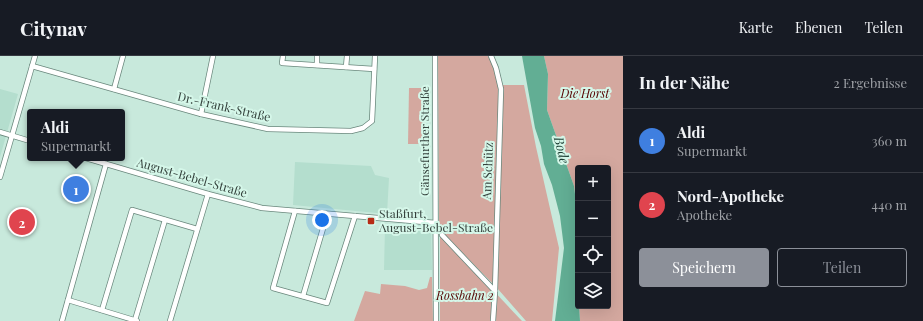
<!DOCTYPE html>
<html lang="de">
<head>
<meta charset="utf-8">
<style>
  :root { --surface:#171b24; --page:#20242c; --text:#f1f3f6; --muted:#9ea1a6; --line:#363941; --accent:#8c9099 }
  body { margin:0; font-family:"Playfair Display",serif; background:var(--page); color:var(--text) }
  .controls { position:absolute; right:12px; bottom:12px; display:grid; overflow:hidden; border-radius:4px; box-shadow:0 4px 16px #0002 }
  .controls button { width:36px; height:36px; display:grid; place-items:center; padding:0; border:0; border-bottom:1px solid var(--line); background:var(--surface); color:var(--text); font:20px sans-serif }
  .you { position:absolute; left:322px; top:164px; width:14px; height:14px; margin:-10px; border:3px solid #fff; border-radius:50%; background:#1a73e8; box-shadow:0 0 0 6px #1a73e833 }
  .badge { display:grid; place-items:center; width:26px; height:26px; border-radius:50%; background:var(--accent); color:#fff; font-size:13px; font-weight:700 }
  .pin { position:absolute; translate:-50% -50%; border:2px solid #fff; box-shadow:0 1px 4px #0006 }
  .popup { position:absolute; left:27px; top:53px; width:98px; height:52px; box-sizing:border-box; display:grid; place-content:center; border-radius:4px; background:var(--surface); filter:drop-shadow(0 1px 3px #0005); font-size:13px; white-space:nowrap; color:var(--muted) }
  .popup b { font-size:15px; color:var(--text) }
  .popup::after { content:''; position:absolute; left:50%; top:100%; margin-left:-8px; border:8px solid transparent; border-top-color:var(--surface) }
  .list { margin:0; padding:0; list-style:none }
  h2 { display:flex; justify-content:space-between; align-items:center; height:52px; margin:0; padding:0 16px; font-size:17px }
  h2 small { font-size:13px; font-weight:400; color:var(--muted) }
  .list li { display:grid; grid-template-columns:26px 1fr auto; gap:12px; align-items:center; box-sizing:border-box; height:64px; padding:0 16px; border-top:1px solid var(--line) }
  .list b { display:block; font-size:15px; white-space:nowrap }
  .list p { margin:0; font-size:13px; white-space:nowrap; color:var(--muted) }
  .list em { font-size:13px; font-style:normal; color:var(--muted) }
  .actions { display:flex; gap:8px; padding:12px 16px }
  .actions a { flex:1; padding:9px 0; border:1px solid var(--accent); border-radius:4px; text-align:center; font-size:14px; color:var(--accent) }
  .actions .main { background:var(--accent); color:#fff }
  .icon { flex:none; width:22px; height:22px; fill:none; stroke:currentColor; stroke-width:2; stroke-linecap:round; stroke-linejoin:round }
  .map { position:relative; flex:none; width:623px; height:265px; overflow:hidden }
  header { display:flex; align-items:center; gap:24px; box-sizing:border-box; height:56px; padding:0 20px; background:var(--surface); border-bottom:1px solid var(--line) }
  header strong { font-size:19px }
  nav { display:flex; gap:22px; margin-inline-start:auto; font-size:14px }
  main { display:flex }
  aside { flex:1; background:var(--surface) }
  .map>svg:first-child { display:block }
  .built { fill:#b4dece }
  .green { fill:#d4a89f }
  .water { fill:#62ae94 }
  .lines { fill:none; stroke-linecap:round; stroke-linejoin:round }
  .minor-casing { stroke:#69877c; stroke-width:6 }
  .minor { stroke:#fff; stroke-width:4.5 }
  .poi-dot { fill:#b72b15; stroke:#d5f7e9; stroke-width:1.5 }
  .labels { text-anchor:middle; stroke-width:4; stroke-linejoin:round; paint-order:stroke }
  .park-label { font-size:12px; font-style:italic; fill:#560200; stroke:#d5f7e9 }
  .street-label { font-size:12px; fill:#33403b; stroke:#d5f7e9 }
  .poi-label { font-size:12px; fill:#33403b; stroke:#d5f7e9; text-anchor:start }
  .water-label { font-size:13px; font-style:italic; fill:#183b30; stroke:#d5f7e9 }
</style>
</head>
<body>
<header>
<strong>Citynav</strong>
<nav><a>Karte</a><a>Ebenen</a><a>Teilen</a></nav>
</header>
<main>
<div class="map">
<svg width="623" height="265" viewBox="0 0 623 265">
  <rect width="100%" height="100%" fill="#c8e9dc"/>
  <!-- built -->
  <g class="built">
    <path d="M0 33 18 38 0 101Z"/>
    <path d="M295 106 371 110 375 119 389 122 387 158 293 149Z"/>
    <path d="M431 169 432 214H384L385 171Z"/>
  </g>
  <!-- green -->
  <g class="green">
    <path d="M438 0H489L496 12 499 29H524L536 91 559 192 552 265H526L497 232 439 173Z"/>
    <path d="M544 0H623V265H580L579 250H608V112H578V162L574 130 547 54 548 18Z"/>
    <path d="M409 32H425V88H408Z"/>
    <path d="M440 179 442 180 522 265H440Z"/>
    <path d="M430 221H432L433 265H354L365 235 380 238 381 228 405 230 419 234 427 232Z"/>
  </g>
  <!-- water -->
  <path class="water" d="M522 0H544L548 18 547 54 574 130 578 162V250H579L580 265H555L564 192 560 160 552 129 544 108 541 90 535 72Z"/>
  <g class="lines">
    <!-- minor casing -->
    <g class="minor-casing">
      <g id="minor">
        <path d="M283 0 282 7 374 13"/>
        <path d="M435 0 436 265"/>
        <path d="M491 0 496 12 501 33 495 235 493 265"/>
        <path d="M317 9V0"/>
        <path d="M32 10 201 58 268 73 351 75 363 72 372 65 375 0"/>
        <path d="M346 11 347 0"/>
        <path d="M114 33 123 0"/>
        <path d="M201 58 213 0"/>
        <path d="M0 76 30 85"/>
        <path d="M86 102 208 138 262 152 436 167"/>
        <path d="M0 121 35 0"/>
        <path d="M295 155 273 232 327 247 355 160"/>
        <path d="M442 179 495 235"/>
        <path d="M303 240 327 159"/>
        <path d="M68 244 137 265"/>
        <path d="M102 254 132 154 197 173"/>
        <path d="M135 264 165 164"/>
        <path d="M62 265 106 108"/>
        <path d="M170 265 208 138"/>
      </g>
    </g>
    <!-- minor -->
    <use href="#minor" class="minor"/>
  </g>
  <!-- markers -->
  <rect class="poi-dot" x="367" y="161" width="8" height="8" rx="2"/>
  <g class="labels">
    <!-- park labels -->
    <g class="park-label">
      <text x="585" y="42">Die Horst</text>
      <text x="465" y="244">Rossbahn 2</text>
    </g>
    <!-- street labels -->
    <g class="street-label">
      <text transform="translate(224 51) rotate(13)" y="4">Dr.-Frank-Straße</text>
      <text transform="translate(425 85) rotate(-90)" y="4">Gänsefurther Straße</text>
      <text transform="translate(488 115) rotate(-88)" y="4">Am Schütz</text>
      <text transform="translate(192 122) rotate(16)" y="4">August-Bebel-Straße</text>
    </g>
    <!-- poi labels -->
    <g class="poi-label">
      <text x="379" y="162">Staßfurt,<tspan x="379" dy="14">August-Bebel-Straße</tspan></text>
    </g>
    <!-- water labels -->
    <g class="water-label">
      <text transform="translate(562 94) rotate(76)" y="5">Bode</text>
    </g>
  </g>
</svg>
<div class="controls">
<button>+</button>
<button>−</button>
<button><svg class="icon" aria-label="locate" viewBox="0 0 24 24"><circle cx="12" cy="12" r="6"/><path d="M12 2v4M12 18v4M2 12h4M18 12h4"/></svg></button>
<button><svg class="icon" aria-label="layers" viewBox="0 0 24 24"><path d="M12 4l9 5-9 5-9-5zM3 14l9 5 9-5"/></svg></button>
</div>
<div class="you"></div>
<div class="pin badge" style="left:76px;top:133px;background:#3f7fe0">1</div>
<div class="popup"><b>Aldi</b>Supermarkt</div>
<div class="pin badge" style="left:22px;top:166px;background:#e0444e">2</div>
</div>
<aside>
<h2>In der Nähe<small>2 Ergebnisse</small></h2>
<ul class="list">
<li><span class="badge" style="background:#3f7fe0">1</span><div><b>Aldi</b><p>Supermarkt</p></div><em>360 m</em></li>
<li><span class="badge" style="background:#e0444e">2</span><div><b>Nord-Apotheke</b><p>Apotheke</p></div><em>440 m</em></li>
</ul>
<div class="actions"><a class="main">Speichern</a><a>Teilen</a></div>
</aside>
</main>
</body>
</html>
